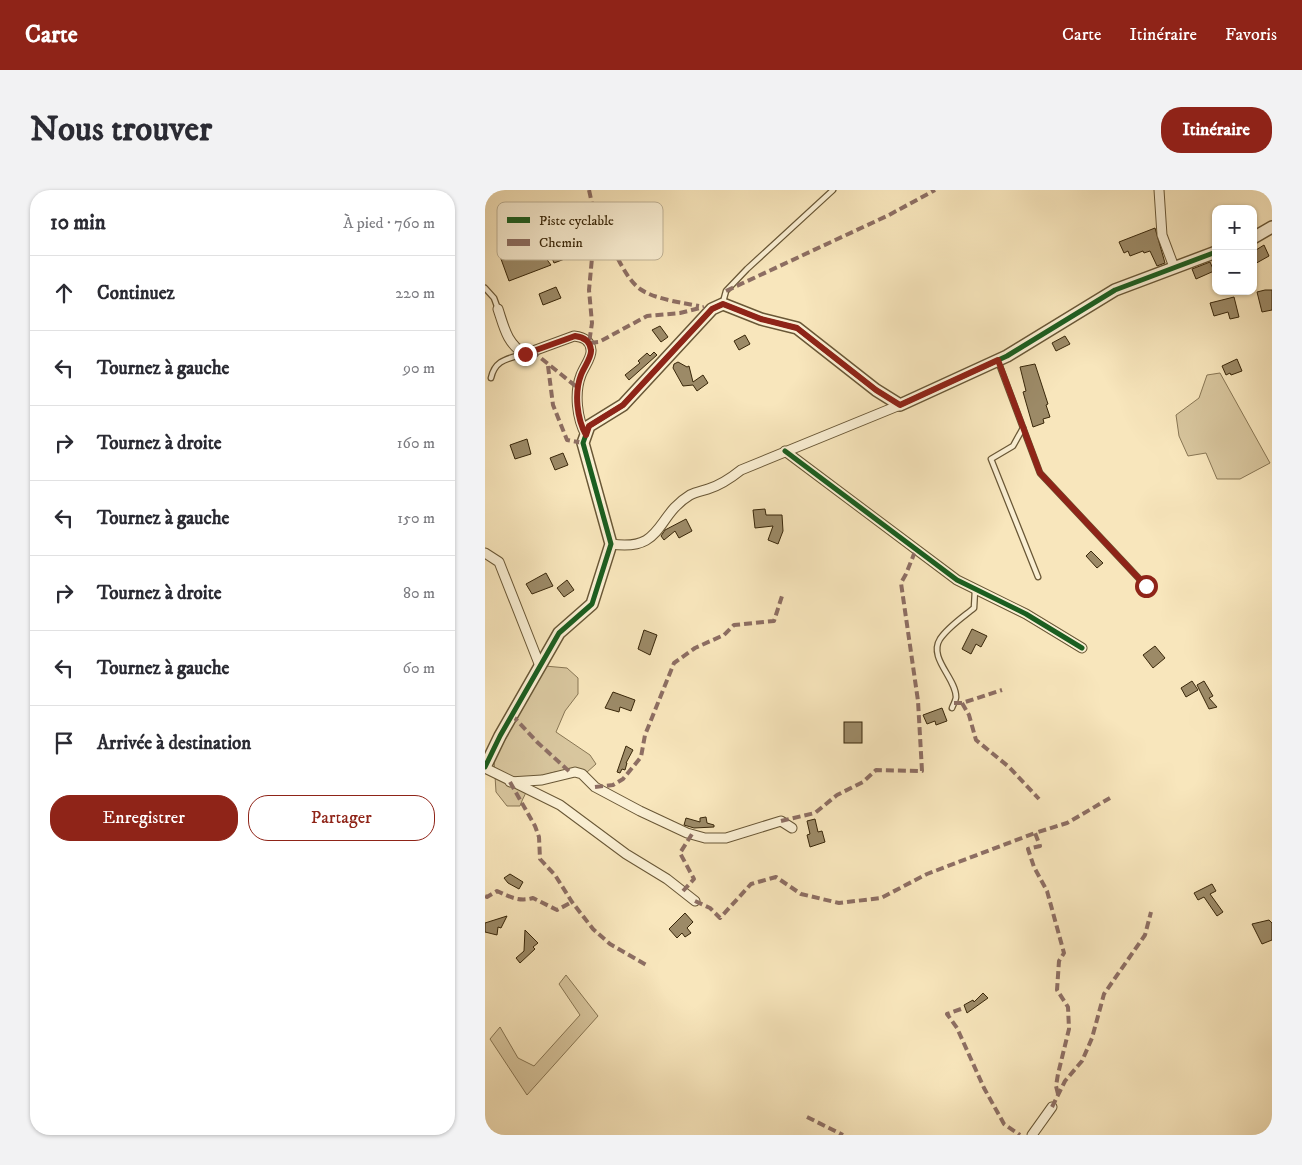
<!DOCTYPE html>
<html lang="fr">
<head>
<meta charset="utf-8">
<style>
  :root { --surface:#fff; --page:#f2f2f3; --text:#2b2b33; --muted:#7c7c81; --line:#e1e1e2; --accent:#8f2418 }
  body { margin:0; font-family:"IM FELL DW Pica",serif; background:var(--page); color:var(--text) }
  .controls { position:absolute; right:15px; top:15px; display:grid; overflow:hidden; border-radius:10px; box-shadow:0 1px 4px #0004 }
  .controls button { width:45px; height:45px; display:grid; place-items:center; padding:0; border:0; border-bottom:1px solid var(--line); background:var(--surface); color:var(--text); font:25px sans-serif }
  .stop { position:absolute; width:15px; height:15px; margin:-11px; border:4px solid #8f2418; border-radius:50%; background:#fff }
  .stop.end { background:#8f2418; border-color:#fff; box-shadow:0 1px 5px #0008 }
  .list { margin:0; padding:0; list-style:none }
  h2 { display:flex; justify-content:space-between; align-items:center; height:65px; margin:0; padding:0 20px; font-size:21px }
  h2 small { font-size:16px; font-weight:400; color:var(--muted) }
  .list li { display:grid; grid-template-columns:32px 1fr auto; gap:15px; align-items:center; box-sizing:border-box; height:75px; padding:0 20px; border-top:1px solid var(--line) }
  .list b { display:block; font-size:19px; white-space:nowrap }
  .list em { font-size:16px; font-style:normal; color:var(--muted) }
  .actions { display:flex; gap:10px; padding:15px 20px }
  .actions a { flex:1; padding:11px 0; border:1px solid var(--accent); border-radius:20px; text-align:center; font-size:18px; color:var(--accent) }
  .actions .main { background:var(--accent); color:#fff }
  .icon { flex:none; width:28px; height:28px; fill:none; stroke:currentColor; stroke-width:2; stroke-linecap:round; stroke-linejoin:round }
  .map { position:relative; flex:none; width:787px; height:945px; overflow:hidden; border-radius:20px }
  header { display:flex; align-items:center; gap:30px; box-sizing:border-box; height:70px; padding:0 25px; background:var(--accent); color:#fff }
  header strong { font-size:24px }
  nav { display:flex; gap:28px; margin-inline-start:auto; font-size:18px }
  .intro { display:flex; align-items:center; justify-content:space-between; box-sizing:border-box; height:120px; padding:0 30px }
  h1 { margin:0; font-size:35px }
  .button { padding:12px 22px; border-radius:20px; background:var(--accent); color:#fff; font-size:18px; font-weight:700 }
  main { display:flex; gap:30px; padding:0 30px }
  aside { flex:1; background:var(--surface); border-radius:20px; box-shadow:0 1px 4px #0004 }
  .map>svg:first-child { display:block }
  .green { fill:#d8c69e; stroke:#887654 }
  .building { fill:#9c8a67; stroke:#39270a }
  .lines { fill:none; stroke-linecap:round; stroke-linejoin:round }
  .service-casing { stroke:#695736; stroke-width:7 }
  .minor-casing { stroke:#695736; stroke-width:11 }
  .tertiary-casing { stroke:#695736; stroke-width:14 }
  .service { stroke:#faefd3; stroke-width:4.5 }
  .minor { stroke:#faefd3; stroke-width:9 }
  .tertiary { stroke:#faefd3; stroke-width:11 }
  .quiet { stroke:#8d6e63; stroke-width:4; stroke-dasharray:8 4; stroke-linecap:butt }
  .cycleway-casing { stroke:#faefd3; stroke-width:8 }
  .cycleway { stroke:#1b5e20; stroke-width:5 }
  .route { stroke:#8f2418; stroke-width:6 }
  .key { fill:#faefd3; stroke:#c0b397; stroke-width:1 }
  .key-label { font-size:14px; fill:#39270a }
</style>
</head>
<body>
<header>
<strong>Carte</strong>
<nav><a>Carte</a><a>Itinéraire</a><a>Favoris</a></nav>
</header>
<div class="intro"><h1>Nous trouver</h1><a class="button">Itinéraire</a></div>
<main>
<aside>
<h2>10 min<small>À pied · 760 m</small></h2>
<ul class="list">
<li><svg class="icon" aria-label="ahead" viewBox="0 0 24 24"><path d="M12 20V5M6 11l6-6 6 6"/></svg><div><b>Continuez</b></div><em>220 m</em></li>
<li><svg class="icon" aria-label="left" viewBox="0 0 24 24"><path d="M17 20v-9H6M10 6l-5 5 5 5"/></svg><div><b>Tournez à gauche</b></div><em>90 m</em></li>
<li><svg class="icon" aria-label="right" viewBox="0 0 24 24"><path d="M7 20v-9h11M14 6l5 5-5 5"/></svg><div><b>Tournez à droite</b></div><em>160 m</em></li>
<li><svg class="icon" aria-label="left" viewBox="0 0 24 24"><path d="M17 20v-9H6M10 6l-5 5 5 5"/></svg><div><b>Tournez à gauche</b></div><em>150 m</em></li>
<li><svg class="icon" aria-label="right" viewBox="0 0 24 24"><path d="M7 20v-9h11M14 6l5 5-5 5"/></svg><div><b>Tournez à droite</b></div><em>80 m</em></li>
<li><svg class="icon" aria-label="left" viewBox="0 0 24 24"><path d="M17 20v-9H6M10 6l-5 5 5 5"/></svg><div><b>Tournez à gauche</b></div><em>60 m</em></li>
<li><svg class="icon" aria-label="arrive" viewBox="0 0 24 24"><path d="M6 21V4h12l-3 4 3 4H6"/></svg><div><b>Arrivée à destination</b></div></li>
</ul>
<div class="actions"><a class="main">Enregistrer</a><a>Partager</a></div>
</aside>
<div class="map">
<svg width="787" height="945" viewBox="0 0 787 945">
  <rect width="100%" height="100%" fill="#f8e6bc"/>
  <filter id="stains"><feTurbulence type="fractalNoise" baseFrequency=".004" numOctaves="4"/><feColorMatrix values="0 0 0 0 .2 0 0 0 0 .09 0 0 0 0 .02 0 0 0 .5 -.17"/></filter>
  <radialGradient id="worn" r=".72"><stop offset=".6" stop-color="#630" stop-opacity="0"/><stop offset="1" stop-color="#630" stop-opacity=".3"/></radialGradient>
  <!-- green -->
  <g class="green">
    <path d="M735 183 785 273 755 289H732L721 263 703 266 694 246 691 225 714 208 722 185Z"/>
    <path d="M60 476 82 478 93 488V504L80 521 71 542 105 565 111 574 101 583C69 578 47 582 35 616H22L11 602 9 570Z"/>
    <path d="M81 785 113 826 42 905 5 849 15 837 33 868 49 876 95 825 74 794Z"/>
  </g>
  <!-- building -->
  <g class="building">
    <path d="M69 15 76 25 68 31 85 67 69 73 55 39 62 37 54 26Z"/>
    <path d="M670 38 680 73 672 76 665 61 659 63 658 61 645 66 643 61 639 63 634 52Z"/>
    <path d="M42 43 66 75 24 91 16 69 34 62 28 54Z"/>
    <path d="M768 55 771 60 779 55 784 66 768 75Z"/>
    <path d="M725 72 729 81 711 89 707 79Z"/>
    <path d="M71 97 76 108 58 115 54 104Z"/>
    <path d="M780 100H787V120L777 122 772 102Z"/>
    <path d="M749 107 754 127 745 129 743 122 729 126 725 113Z"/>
    <path d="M175 136 183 147 176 152 167 140Z"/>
    <path d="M260 145 265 154 254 160 249 151Z"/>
    <path d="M580 146 585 154 571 161 567 153Z"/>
    <path d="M169 162 172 165 144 190 140 185 155 173 153 171 162 163 165 166Z"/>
    <path d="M752 169 757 181 746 185 745 183 741 185 737 176Z"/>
    <path d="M193 172 202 177 204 176 208 192 218 185 223 193 212 201 208 195 198 196 188 178 189 174Z"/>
    <path d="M550 174 563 214 561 215 565 227 558 229 559 233 548 237 538 202 541 201 535 177Z"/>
    <path d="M42 249 46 264 30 269 25 255Z"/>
    <path d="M78 263 83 275 70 280 65 268Z"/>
    <path d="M280 319 281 325H297L298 341 293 354 283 350 288 336 270 338 268 320Z"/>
    <path d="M201 329 207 341 194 348 190 341 179 350 176 346 180 340Z"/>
    <path d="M606 361 618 373 612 378 601 366Z"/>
    <path d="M61 383 68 396 47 404 41 394Z"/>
    <path d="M82 390 89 400 79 407 72 398Z"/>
    <path d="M487 439 502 446 496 457 491 454 486 464 477 459Z"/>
    <path d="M159 440 172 445 165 465 153 459Z"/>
    <path d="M670 456 680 468 668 478 658 465Z"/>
    <path d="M707 491 713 500 701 507 696 498Z"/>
    <path d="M719 491 728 506 724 508 732 517 724 519 712 495Z"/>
    <path d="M128 502 150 510 146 521 135 517 134 522 120 518Z"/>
    <path d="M457 518 462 531 451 535 450 531 442 534 438 525Z"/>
    <rect x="359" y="532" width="18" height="21"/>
    <path d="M141 556 148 560 141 573H142L140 580 137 579 135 583 132 582Z"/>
    <path d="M221 627 222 633 229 635V637L209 638 199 635 201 628 215 632V628Z"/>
    <path d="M330 629 333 642 337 641 340 652 325 657 322 645 325 644 322 631Z"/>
    <path d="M25 684 38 692 34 699 23 693 19 688Z"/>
    <path d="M727 694 731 701 725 704 738 722 732 726 719 707 713 710 709 703Z"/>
    <path d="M200 723 208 732 202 738 206 743 200 747 197 743 192 748 184 739Z"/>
    <path d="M22 726 16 738 13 737 12 745 0 742V733Z"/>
    <path d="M784 730 787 733V750L777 754 767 734Z"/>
    <path d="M40 740 53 753 48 757 50 759 35 773 31 768 39 761Z"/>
    <path d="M498 803 503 808 482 823 479 815 488 810 489 812Z"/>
  </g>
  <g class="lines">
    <!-- service casing -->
    <g class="service-casing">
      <g id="service">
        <path d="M0 98 9 108 13 119"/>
        <path d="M238 112 241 101 262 79 348 0"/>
        <path d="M513 171 555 283 661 396"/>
        <path d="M6 188C10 170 22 169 38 164"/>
        <path d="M538 238 528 256 506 269 553 387"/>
        <path d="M467 518C468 515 471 510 471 507 471 488 443 468 455 449 463 437 478 427 489 418L490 400"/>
      </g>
    </g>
    <!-- minor casing -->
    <g class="minor-casing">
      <g id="minor">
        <path d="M674 0 677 45 689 77"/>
        <path d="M13 119C19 137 22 154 40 164L89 146C98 147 105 150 106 160 107 167 99 177 96 185 89 203 92 229 101 245"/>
        <path d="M300 261 472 390 541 424 597 458"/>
        <path d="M126 354C179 362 170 326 205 305 211 302 217 301 223 299 236 295 246 288 256 280L415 215"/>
        <path d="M0 363 14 372 55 476"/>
        <path d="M0 578 75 615 141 664 182 689 210 711"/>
        <path d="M25 592 57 590 90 582 97 584 110 597 155 621 202 643 220 648H241L296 631 307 638"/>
        <path d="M547 945 567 917"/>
      </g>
    </g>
    <!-- tertiary casing -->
    <g class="tertiary-casing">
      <g id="tertiary">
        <path d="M768 48 787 37"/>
        <path d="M0 577 15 546 74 443 107 414 126 354 98 253 104 236 138 215 227 119 238 114 276 129 312 138 391 200 415 215 522 166 630 100 731 62"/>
      </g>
    </g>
    <!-- service -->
    <use href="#service" class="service"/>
    <!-- minor -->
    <use href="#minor" class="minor"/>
    <!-- tertiary -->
    <use href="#tertiary" class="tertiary"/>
    <!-- quiet -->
    <g class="quiet">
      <path d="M104 0 110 27 105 47 107 68 104 100 107 133 104 153 114 152 162 126 195 123 219 117"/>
      <path d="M110 27C126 47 135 84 155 99 169 109 198 113 214 116"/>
      <path d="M241 101 404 25 450 0"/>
      <path d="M47 161 93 198"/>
      <path d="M63 176 68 215 82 250 98 253"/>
      <path d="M469 513H477L517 500"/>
      <path d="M477 513 484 525 491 550 524 577 554 609"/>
      <path d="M27 525 52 552 86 583"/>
      <path d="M25 592 50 636 54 647 55 669 70 685 87 712 108 739 125 754 163 776"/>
      <path d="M110 597 128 595 138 589 156 567 160 545 189 473 210 458 239 445 249 435 289 431 297 406"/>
      <path d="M296 631 330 623 352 605 378 592 391 580 437 581 433 511 416 393 421 384 431 359"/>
      <path d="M198 701 209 689 195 663 207 644"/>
      <path d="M0 706 2 707 12 701C25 707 34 712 48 708L72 720 87 712"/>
      <path d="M210 711 225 718 235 728 266 694 291 687 316 704 354 713 396 708 442 684 550 643"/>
      <path d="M476 819 462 824 472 838 499 898 519 934 535 945"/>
      <path d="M573 904 571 896 573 884 584 839 583 817 572 800 574 771 579 763 562 701 549 677 543 659 555 656 550 643 582 633 625 608"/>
      <path d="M567 917 580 891 597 871 607 848 619 804 660 745 666 722"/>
      <path d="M322 927 358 945"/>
    </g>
    <!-- cycleway casing -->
    <g class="cycleway-casing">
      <g id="cycleway">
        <path d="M300 261 472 390 541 424 597 458"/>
        <path d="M0 577 15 546 74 443 107 414 126 354 98 253 104 236 138 215 227 119 238 114 276 129 312 138 391 200 415 215 522 166 630 100 731 62"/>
      </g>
    </g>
    <!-- cycleway -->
    <use href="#cycleway" class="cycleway"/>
  </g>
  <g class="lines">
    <!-- route -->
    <path class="route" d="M40 164 90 146C98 147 105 151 106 160 107 167 99 177 96 185 89 203 92 229 101 245L104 236 138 215 227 119 238 114 276 129 312 138 391 200 415 215 513 170 555 283 661 396"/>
  </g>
  <!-- legend -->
  <rect x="12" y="12" width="166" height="58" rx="8" class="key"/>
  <rect x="22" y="27" width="23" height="6" fill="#1b5e20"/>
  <rect x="22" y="49" width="23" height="7" fill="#8d6e63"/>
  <g class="key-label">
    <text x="54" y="35">Piste cyclable</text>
    <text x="54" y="57">Chemin</text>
  </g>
  <rect width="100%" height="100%" filter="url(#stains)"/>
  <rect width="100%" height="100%" fill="url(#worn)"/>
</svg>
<div class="controls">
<button>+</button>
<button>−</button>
</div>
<div class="stop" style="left:661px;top:396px"></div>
<div class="stop end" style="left:40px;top:164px"></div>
</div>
</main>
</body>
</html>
